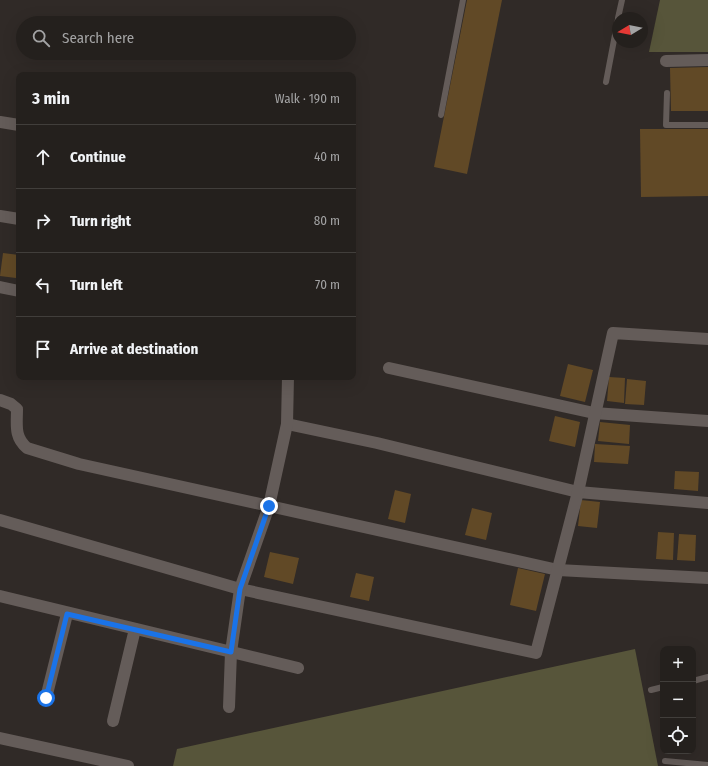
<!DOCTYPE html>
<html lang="en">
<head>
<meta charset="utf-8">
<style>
  :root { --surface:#24201d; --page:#2c2826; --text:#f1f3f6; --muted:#a3a3a4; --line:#413e3b }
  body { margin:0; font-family:"Fira Sans Condensed",sans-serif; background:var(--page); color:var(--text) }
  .controls { position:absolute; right:12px; bottom:12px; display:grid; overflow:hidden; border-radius:8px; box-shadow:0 4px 16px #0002 }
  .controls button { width:36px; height:36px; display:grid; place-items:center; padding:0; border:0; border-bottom:1px solid var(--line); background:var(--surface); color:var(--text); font:20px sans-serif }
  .compass { position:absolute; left:612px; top:12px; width:36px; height:36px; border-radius:50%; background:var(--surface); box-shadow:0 4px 16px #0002; rotate:260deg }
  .stop { position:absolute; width:12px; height:12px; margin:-9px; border:3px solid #1a73e8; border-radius:50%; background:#fff }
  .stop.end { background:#1a73e8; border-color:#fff; box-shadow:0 1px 4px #0008 }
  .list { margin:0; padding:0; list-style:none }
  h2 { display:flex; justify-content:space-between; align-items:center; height:52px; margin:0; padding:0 16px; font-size:17px }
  h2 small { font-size:13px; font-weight:400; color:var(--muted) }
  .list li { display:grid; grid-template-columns:26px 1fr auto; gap:12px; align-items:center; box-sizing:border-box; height:64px; padding:0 16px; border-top:1px solid var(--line) }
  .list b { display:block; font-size:15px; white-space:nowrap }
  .list em { font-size:13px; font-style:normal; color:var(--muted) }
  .icon { flex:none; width:22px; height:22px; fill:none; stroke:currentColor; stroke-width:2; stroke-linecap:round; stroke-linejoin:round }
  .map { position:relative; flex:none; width:708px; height:766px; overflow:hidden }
  .search { position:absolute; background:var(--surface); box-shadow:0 4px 16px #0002; left:16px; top:16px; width:340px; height:44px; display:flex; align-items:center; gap:10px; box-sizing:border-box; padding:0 14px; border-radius:22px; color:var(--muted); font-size:15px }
  .panel { position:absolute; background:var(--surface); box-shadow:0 4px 16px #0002; left:16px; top:72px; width:340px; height:308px; border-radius:8px }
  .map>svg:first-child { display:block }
  .green { fill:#57553a }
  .building { fill:#614926 }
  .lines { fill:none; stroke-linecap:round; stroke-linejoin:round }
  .lane { stroke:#645c59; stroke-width:6 }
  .street { stroke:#645c59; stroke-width:12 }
  .route { stroke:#1a73e8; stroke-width:5 }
</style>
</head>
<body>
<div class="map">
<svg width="708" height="766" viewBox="0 0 708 766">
  <rect width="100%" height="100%" fill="#302a27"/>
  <!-- green -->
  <g class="green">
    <path d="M660 0H708V52H649Z"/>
    <path d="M635 649 658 766H173L177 749Z"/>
  </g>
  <!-- building -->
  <g class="building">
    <path d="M467 0H502L467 174 434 167Z"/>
    <path d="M708 67V111H671L670 68Z"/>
    <path d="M640 129H708V196L641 197Z"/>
    <path d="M3 253 19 255 16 278 0 276Z"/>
    <path d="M568 364 593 370 585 402 560 396Z"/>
    <path d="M609 377 625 378 624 403 607 401Z"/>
    <path d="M627 379 646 381 644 405 625 404Z"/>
    <path d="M555 416 580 422 575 447 549 441Z"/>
    <path d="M600 422 630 425 629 444 598 441Z"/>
    <path d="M595 444 630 446 628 464 594 462Z"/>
    <path d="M675 471 699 472 698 491 674 489Z"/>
    <path d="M395 490 411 494 405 523 388 519Z"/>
    <path d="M581 500 600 502 597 528 578 526Z"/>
    <path d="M472 508 492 513 486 540 465 535Z"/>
    <path d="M658 532 674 533 673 560 656 559Z"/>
    <path d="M679 534 696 535 695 561 677 560Z"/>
    <path d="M270 552 299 558 293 584 264 577Z"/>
    <path d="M518 568 545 574 536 611 510 605Z"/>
    <path d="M356 573 374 577 369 601 350 597Z"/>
  </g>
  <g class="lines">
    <!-- lane -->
    <g class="lane">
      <path d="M618 18 622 0"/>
      <path d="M606 82 618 19"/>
      <path d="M667 93 666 125H708"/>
      <path d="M441 115 463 0"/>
      <path d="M693 681 708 677"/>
      <path d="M651 690 663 687"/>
      <path d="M665 761 708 765"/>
    </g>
    <!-- street -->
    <g class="street">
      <path d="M666 61 708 60"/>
      <path d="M0 122 19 125"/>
      <path d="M0 216 19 219"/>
      <path d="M0 287 19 291"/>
      <path d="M389 368 594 413 708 421"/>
      <path d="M0 400 11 404 17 409C17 425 14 437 27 448L79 464 558 570 708 578"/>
      <path d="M287 424 377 443 578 492 708 503"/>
      <path d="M0 520 240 589 536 653 578 492 613 333 708 339"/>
      <path d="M0 596 298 668"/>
      <path d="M46 698 67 614"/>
      <path d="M229 707 231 652 240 589 269 506 287 424 288 377"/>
      <path d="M113 721 135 629"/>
      <path d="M0 738 128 766"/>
    </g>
  </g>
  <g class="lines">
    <!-- route -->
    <path class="route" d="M46 698 67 614 231 652 240 589 269 506"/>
  </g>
</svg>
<div class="controls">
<button>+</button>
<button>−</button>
<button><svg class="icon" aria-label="locate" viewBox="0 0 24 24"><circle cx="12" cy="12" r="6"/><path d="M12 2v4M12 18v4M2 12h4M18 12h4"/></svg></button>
</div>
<svg class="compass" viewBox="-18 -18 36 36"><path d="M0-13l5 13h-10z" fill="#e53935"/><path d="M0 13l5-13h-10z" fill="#a3a3a4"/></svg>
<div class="stop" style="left:46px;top:698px"></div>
<div class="stop end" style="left:269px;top:506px"></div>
<div class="search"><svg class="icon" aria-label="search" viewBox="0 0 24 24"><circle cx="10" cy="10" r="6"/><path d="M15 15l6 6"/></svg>Search here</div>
<section class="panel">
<h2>3 min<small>Walk · 190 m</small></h2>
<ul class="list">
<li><svg class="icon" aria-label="ahead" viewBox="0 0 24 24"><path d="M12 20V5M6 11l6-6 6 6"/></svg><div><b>Continue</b></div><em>40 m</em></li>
<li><svg class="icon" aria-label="right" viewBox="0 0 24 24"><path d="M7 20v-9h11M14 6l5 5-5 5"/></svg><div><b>Turn right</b></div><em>80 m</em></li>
<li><svg class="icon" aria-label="left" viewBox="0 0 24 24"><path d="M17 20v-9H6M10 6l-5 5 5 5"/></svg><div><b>Turn left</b></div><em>70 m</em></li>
<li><svg class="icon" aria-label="arrive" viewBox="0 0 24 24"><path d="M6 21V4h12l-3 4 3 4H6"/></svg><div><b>Arrive at destination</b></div></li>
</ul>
</section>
</div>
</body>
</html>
